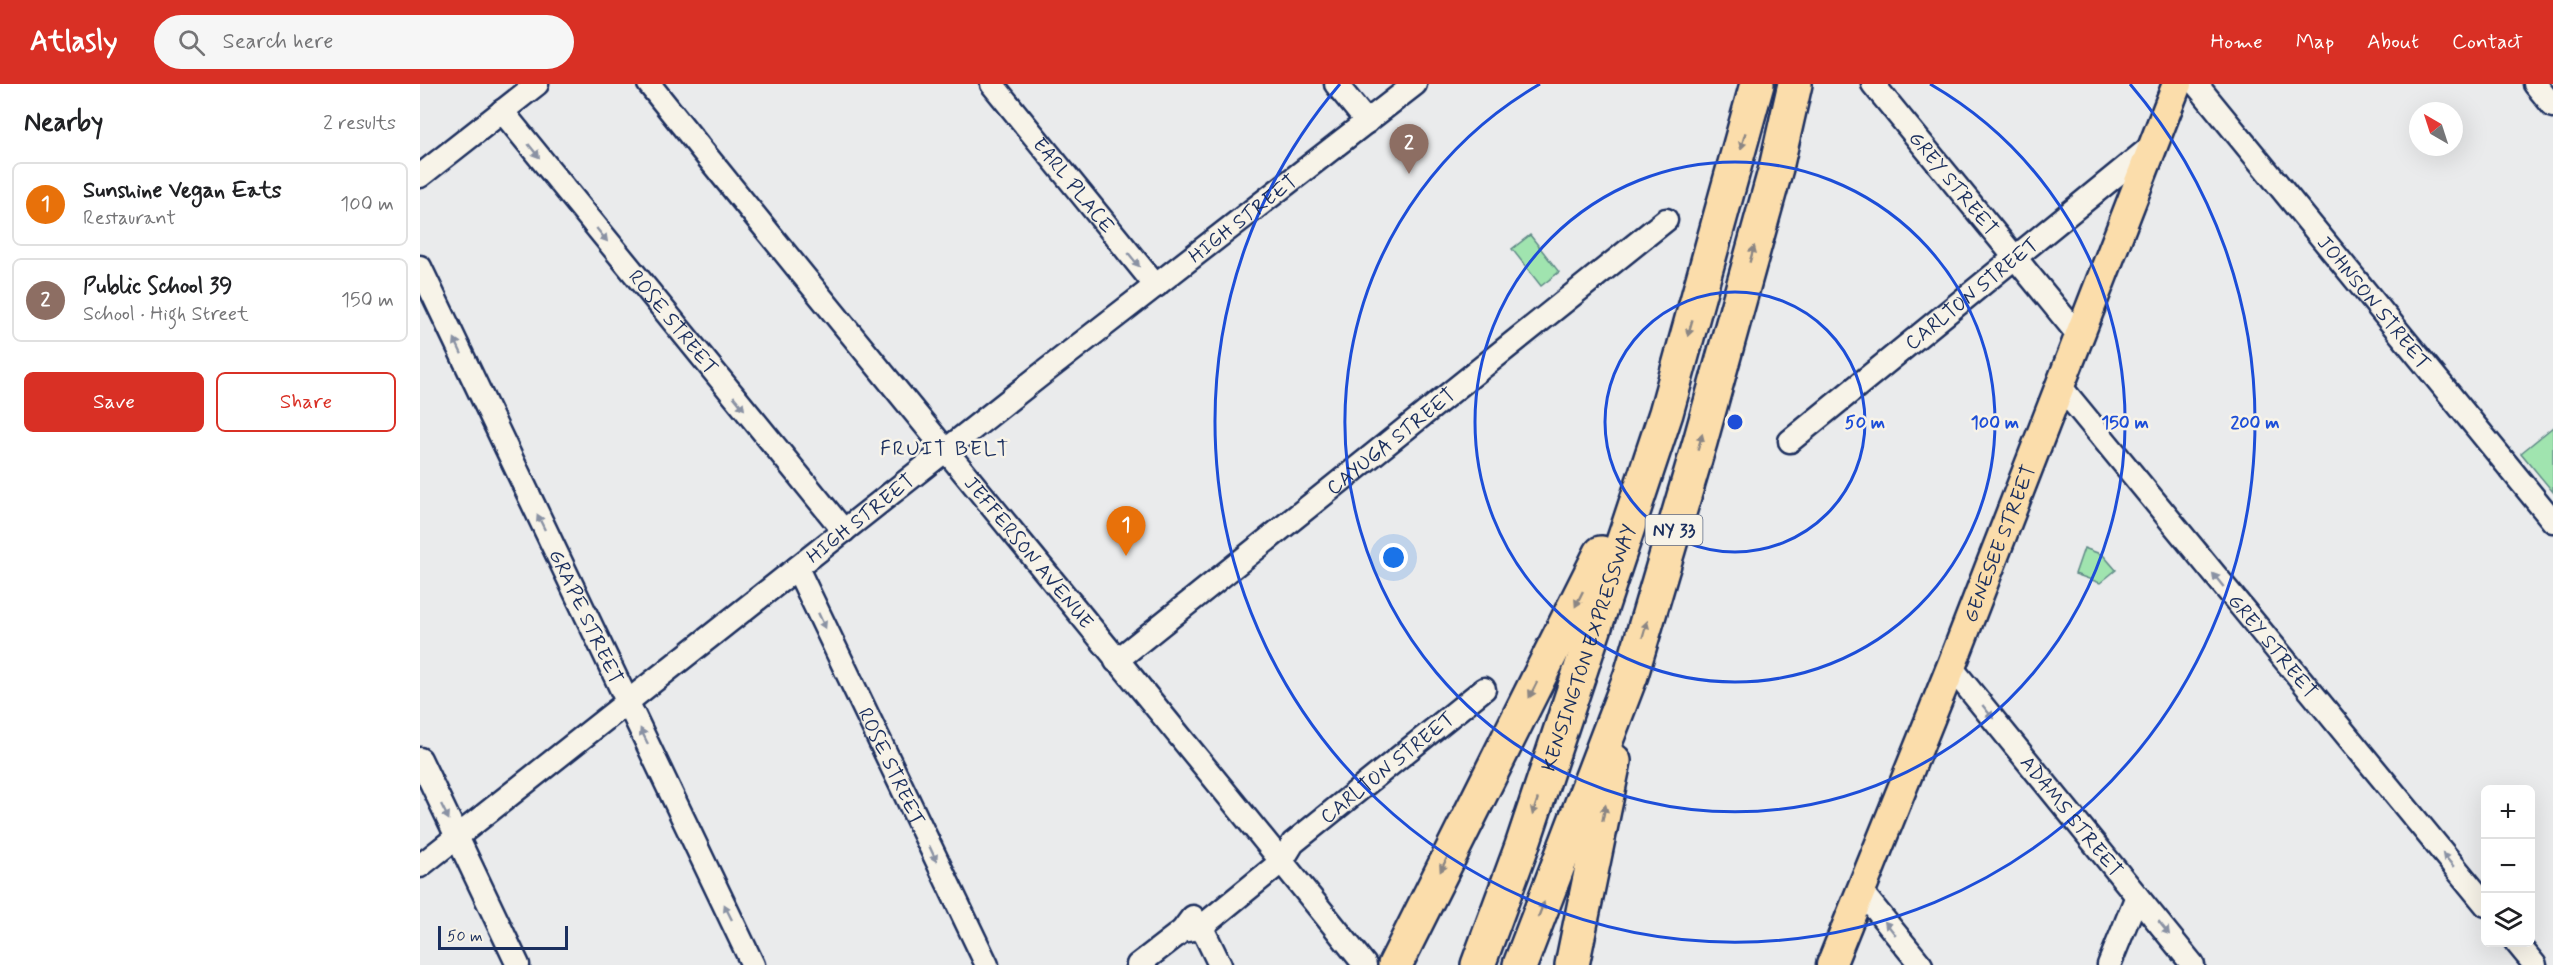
<!DOCTYPE html>
<html lang="en">
<head>
<meta charset="utf-8">
<style>
  :root { --surface:#fff; --page:#f6f6f6; --text:#202124; --muted:#757577; --line:#e0e0e0; --accent:#d93025 }
  body { margin:0; font-family:Mynerve,sans-serif; background:var(--page); color:var(--text) }
  .controls { position:absolute; right:18px; bottom:18px; display:grid; overflow:hidden; border-radius:9px; box-shadow:0 6px 24px #0002 }
  .controls button { width:54px; height:54px; display:grid; place-items:center; padding:0; border:0; border-bottom:2px solid var(--line); background:var(--surface); color:var(--text); font:30px sans-serif }
  .compass { position:absolute; left:1989px; top:18px; width:54px; height:54px; border-radius:50%; background:var(--surface); box-shadow:0 6px 24px #0002; rotate:321deg }
  .scale { position:absolute; left:18px; bottom:15px; width:130px; box-sizing:border-box; padding-left:6px; border:3px solid #1b2f5e; border-top:0; font-size:16px; line-height:21px; white-space:nowrap; color:#1b2f5e; -webkit-text-stroke:4px #f7f3e8; paint-order:stroke }
  .you { position:absolute; left:974px; top:474px; width:21px; height:21px; margin:-15px; border:4px solid #fff; border-radius:50%; background:#1a73e8; box-shadow:0 0 0 9px #1a73e833 }
  .badge { display:grid; place-items:center; width:39px; height:39px; border-radius:50%; background:var(--accent); color:#fff; font-size:20px; font-weight:700 }
  .pin { position:absolute; translate:-50% -50px; filter:drop-shadow(0 2px 3px #0008) }
  .pin::after { content:''; position:absolute; top:32px; width:21px; height:18px; background:inherit; clip-path:polygon(0 0,100% 0,50% 100%) }
  .list { margin:0; padding:0; list-style:none }
  h2 { display:flex; justify-content:space-between; align-items:center; height:78px; margin:0; padding:0 24px; font-size:26px }
  h2 small { font-size:20px; font-weight:400; color:var(--muted) }
  .list li { display:grid; grid-template-columns:39px 1fr auto; gap:18px; align-items:center; box-sizing:border-box; height:84px; margin:0 12px 12px; padding:0 12px; border:2px solid var(--line); border-radius:9px }
  .list b { display:block; font-size:22px; white-space:nowrap }
  .list p { margin:0; font-size:20px; white-space:nowrap; color:var(--muted) }
  .list em { font-size:20px; font-style:normal; color:var(--muted) }
  .actions { display:flex; gap:12px; padding:18px 24px }
  .actions a { flex:1; padding:14px 0; border:2px solid var(--accent); border-radius:9px; text-align:center; font-size:21px; color:var(--accent) }
  .actions .main { background:var(--accent); color:#fff }
  .icon { flex:none; width:33px; height:33px; fill:none; stroke:currentColor; stroke-width:2; stroke-linecap:round; stroke-linejoin:round }
  .map { position:relative; flex:none; width:2133px; height:881px; overflow:hidden }
  header { display:flex; align-items:center; gap:36px; box-sizing:border-box; height:84px; padding:0 30px; background:var(--accent); color:#fff }
  header strong { font-size:28px }
  nav { display:flex; gap:33px; margin-inline-start:auto; font-size:21px }
  .search { width:420px; height:54px; background:var(--page); display:flex; align-items:center; gap:15px; box-sizing:border-box; padding:0 21px; border-radius:33px; color:var(--muted); font-size:22px }
  main { display:flex }
  aside { flex:1; background:var(--surface) }
  .map>svg:first-child { display:block }
  .green { fill:#a0e4af; stroke:#5e8a86; stroke-width:1.5 }
  .lines { fill:none; stroke-linecap:round; stroke-linejoin:round }
  .minor-casing { stroke:#1b2f5e; stroke-width:27 }
  .major-casing { stroke:#1b2f5e; stroke-width:33 }
  .highway-casing { stroke:#1b2f5e; stroke-width:38 }
  .minor { stroke:#f7f3e8; stroke-width:22 }
  .major { stroke:#fbddab; stroke-width:28 }
  .highway { stroke:#fbddab; stroke-width:33 }
  .oneway { fill:#8b8684 }
  .oneway2 { fill:#8991a3 }
  .ring { fill:none; stroke:#1d4ed8; stroke-width:3 }
  .labels { text-anchor:middle; stroke-width:5; stroke-linejoin:round; paint-order:stroke }
  .shield { fill:#f7f3e8; stroke:#5d6a87; stroke-width:1.5 }
  .shield-label { font-size:18px; font-weight:bold; fill:#1b2f5e }
  .street-label { font-size:20px; fill:#1b2f5e; stroke:#f7f3e8 }
  .neighbourhood-label { font-size:21px; letter-spacing:1.5px; fill:#1b2f5e; stroke:#f7f3e8 }
  .centre { fill:#1d4ed8; stroke:#f7f3e8; stroke-width:3 }
  .ring-label { font-size:18px; text-anchor:middle; font-weight:bold; fill:#1d4ed8; stroke:#f7f3e8; stroke-width:5; stroke-linejoin:round; paint-order:stroke }
</style>
</head>
<body>
<header>
<strong>Atlasly</strong>
<div class="search"><svg class="icon" aria-label="search" viewBox="0 0 24 24"><circle cx="10" cy="10" r="6"/><path d="M15 15l6 6"/></svg>Search here</div>
<nav><a>Home</a><a>Map</a><a>About</a><a>Contact</a></nav>
</header>
<main>
<aside>
<h2>Nearby<small>2 results</small></h2>
<ul class="list">
<li><span class="badge" style="background:#e8710a">1</span><div><b>Sunshine Vegan Eats</b><p>Restaurant</p></div><em>100 m</em></li>
<li><span class="badge" style="background:#8d6e63">2</span><div><b>Public School 39</b><p>School · High Street</p></div><em>150 m</em></li>
</ul>
<div class="actions"><a class="main">Save</a><a>Share</a></div>
</aside>
<div class="map">
<svg width="2133" height="881" viewBox="0 0 2133 881">
  <rect width="100%" height="100%" fill="#eaebec"/>
  <filter id="ink" filterUnits="userSpaceOnUse"><feTurbulence type="fractalNoise" baseFrequency=".0167" numOctaves="2"/><feDisplacementMap in="SourceGraphic" scale="12" xChannelSelector="R" yChannelSelector="G"/><feConvolveMatrix kernelMatrix="1 2 1 2 8 2 1 2 1" color-interpolation-filters="sRGB"/></filter>
  <g filter="url(#ink)">
    <!-- green -->
    <g class="green">
      <path d="M1110 151 1139 188 1121 202 1092 165Z"/>
      <path d="M2133 343V408L2101 369Z"/>
      <path d="M1664 464 1683 471 1696 486 1680 499 1655 490Z"/>
    </g>
    <g class="lines">
      <!-- minor casing -->
      <g class="minor-casing">
        <g id="minor">
          <path id="s1" d="M229 0C465 296 708 585 945 881"/>
          <path id="s2" d="M572 0 736 202"/>
          <path d="M916 0 947 38"/>
          <path id="s3" d="M1453 0 1660 253"/>
          <path id="s4" d="M1776 0 2133 437"/>
          <path d="M2115 0 2133 22"/>
          <path id="s5" d="M82 27 424 447"/>
          <path d="M0 92 117 0"/>
          <path id="s6" d="M0 183 333 881"/>
          <path id="s7" d="M1640 302 2066 821"/>
          <path id="s8" d="M1370 357 1733 61"/>
          <path id="s9" d="M377 484 567 881"/>
          <path id="s10" d="M696 577 1246 136"/>
          <path id="s11" d="M1531 583 1773 881"/>
          <path d="M0 675 98 881"/>
          <path id="s12" d="M0 782 627 286 995 0"/>
          <path d="M1440 806 1501 881"/>
          <path d="M773 833 786 852 800 881"/>
          <path id="s13" d="M762 847 780 844 862 777 873 759 1064 605"/>
          <path d="M2096 858 2115 881"/>
          <path d="M718 881 762 847 771 835"/>
          <path d="M1689 881 1717 812"/>
        </g>
      </g>
      <!-- major casing -->
      <g class="major-casing">
        <g id="major">
          <path id="s14" d="M1411 881 1531 583 1757 0"/>
        </g>
      </g>
      <!-- highway casing -->
      <g class="highway-casing">
        <g id="highway">
          <path d="M975 881 1181 469"/>
          <path id="s15" d="M1058 881 1102 762 1246 329 1337 0"/>
          <path d="M1100 881 1211 591 1280 358 1356 84 1375 0"/>
          <path d="M1152 881 1194 677"/>
        </g>
      </g>
      <!-- minor -->
      <use href="#minor" class="minor"/>
      <!-- major -->
      <use href="#major" class="major"/>
      <!-- highway -->
      <use href="#highway" class="highway"/>
    </g>
    <!-- one-way arrows -->
    <defs><path id="oneway-solid" d="M-6-.8H1V-3.2L6.5 0L1 3.2V.8H-6Z" transform="scale(1.5)"/></defs>
    <g class="oneway">
      <use href="#oneway-solid" transform="translate(1323 57) rotate(106)"/>
      <use href="#oneway-solid" transform="translate(1332 170) rotate(-74)"/>
      <use href="#oneway-solid" transform="translate(1270 244) rotate(106)"/>
      <use href="#oneway-solid" transform="translate(1280 358) rotate(-74)"/>
      <use href="#oneway-solid" transform="translate(1159 515) rotate(116)"/>
      <use href="#oneway-solid" transform="translate(1225 545) rotate(-74)"/>
      <use href="#oneway-solid" transform="translate(1113 606) rotate(117)"/>
      <use href="#oneway-solid" transform="translate(1115 723) rotate(108)"/>
      <use href="#oneway-solid" transform="translate(1184 729) rotate(-79)"/>
      <use href="#oneway-solid" transform="translate(1024 780) rotate(116)"/>
      <use href="#oneway-solid" transform="translate(1121 826) rotate(-69)"/>
    </g>
    <g class="oneway2">
      <use href="#oneway-solid" transform="translate(114 67) rotate(51)"/>
      <use href="#oneway-solid" transform="translate(182 151) rotate(51)"/>
      <use href="#oneway-solid" transform="translate(714 176) rotate(51)"/>
      <use href="#oneway-solid" transform="translate(38 262) rotate(-115)"/>
      <use href="#oneway-solid" transform="translate(319 319) rotate(51)"/>
      <use href="#oneway-solid" transform="translate(121 438) rotate(-116)"/>
      <use href="#oneway-solid" transform="translate(1798 496) rotate(-129)"/>
      <use href="#oneway-solid" transform="translate(402 537) rotate(65)"/>
      <use href="#oneway-solid" transform="translate(1568 628) rotate(51)"/>
      <use href="#oneway-solid" transform="translate(224 652) rotate(-116)"/>
      <use href="#oneway-solid" transform="translate(25 728) rotate(64)"/>
      <use href="#oneway-solid" transform="translate(513 770) rotate(65)"/>
      <use href="#oneway-solid" transform="translate(2028 776) rotate(-130)"/>
      <use href="#oneway-solid" transform="translate(308 828) rotate(-116)"/>
      <use href="#oneway-solid" transform="translate(1470 844) rotate(-129)"/>
      <use href="#oneway-solid" transform="translate(1744 844) rotate(51)"/>
    </g>
  </g>
  <!-- distance rings -->
  <g class="ring">
    <circle cx="1315" cy="338" r="130"/>
    <circle cx="1315" cy="338" r="260"/>
    <path d="M1510 0A390 390 0 1 1 1120 0"/>
    <path d="M1710 0A520 520 0 1 1 920 0"/>
  </g>
  <g class="labels">
    <!-- shield labels -->
    <rect class="shield" x="1225.5" y="431" width="57" height="30" rx="4.5"/>
    <g class="shield-label">
      <text x="1254" y="452">NY 33</text>
    </g>
    <!-- street labels -->
    <g class="street-label">
      <text dy="7" stroke="none"><textPath href="#s3" startOffset="128">GREY STREET</textPath></text>
      <text dy="7" stroke="none"><textPath href="#s2" startOffset="130">EARL PLACE</textPath></text>
      <text dy="7" stroke="none"><textPath href="#s12" startOffset="1047">HIGH STREET</textPath></text>
      <text dy="7" stroke="none"><textPath href="#s8" startOffset="234">CARLTON STREET</textPath></text>
      <text dy="7" stroke="none"><textPath href="#s4" startOffset="282">JOHNSON STREET</textPath></text>
      <text dy="7" stroke="none"><textPath href="#s5" startOffset="272">ROSE STREET</textPath></text>
      <text dy="7" stroke="none"><textPath href="#s10" startOffset="352">CAYUGA STREET</textPath></text>
      <text dy="7" stroke="none"><textPath href="#s12" startOffset="561">HIGH STREET</textPath></text>
      <text dy="7" stroke="none"><textPath href="#s14" startOffset="454">GENESEE STREET</textPath></text>
      <text dy="7" stroke="none"><textPath href="#s1" startOffset="603">JEFFERSON AVENUE</textPath></text>
      <text dy="7" stroke="none"><textPath href="#s6" startOffset="387">GRAPE STREET</textPath></text>
      <text dy="7" stroke="none"><textPath href="#s7" startOffset="336">GREY STREET</textPath></text>
      <text dy="7" stroke="none"><textPath href="#s15" startOffset="336">KENSINGTON EXPRESSWAY</textPath></text>
      <text dy="7" stroke="none"><textPath href="#s9" startOffset="220">ROSE STREET</textPath></text>
      <text dy="7" stroke="none"><textPath href="#s13" startOffset="266">CARLTON STREET</textPath></text>
      <text dy="7" stroke="none"><textPath href="#s11" startOffset="192">ADAMS STREET</textPath></text>
    </g>
    <!-- neighbourhood labels -->
    <g class="neighbourhood-label">
      <text x="525" y="371">FRUIT BELT</text>
    </g>
  </g>
  <circle cx="1315" cy="338" r="9" class="centre"/>
  <g class="ring-label">
    <text x="1445" y="344">50 m</text>
    <text x="1575" y="344">100 m</text>
    <text x="1705" y="344">150 m</text>
    <text x="1835" y="344">200 m</text>
  </g>
</svg>
<div class="controls">
<button>+</button>
<button>−</button>
<button><svg class="icon" aria-label="layers" viewBox="0 0 24 24"><path d="M12 4l9 5-9 5-9-5zM3 14l9 5 9-5"/></svg></button>
</div>
<svg class="compass" viewBox="-18 -18 36 36"><path d="M0-13l5 13h-10z" fill="#e53935"/><path d="M0 13l5-13h-10z" fill="#757577"/></svg>
<div class="scale">50 m</div>
<div class="you"></div>
<div class="pin badge" style="left:706px;top:472px;background:#e8710a">1</div>
<div class="pin badge" style="left:989px;top:90px;background:#8d6e63">2</div>
</div>
</main>
</body>
</html>
